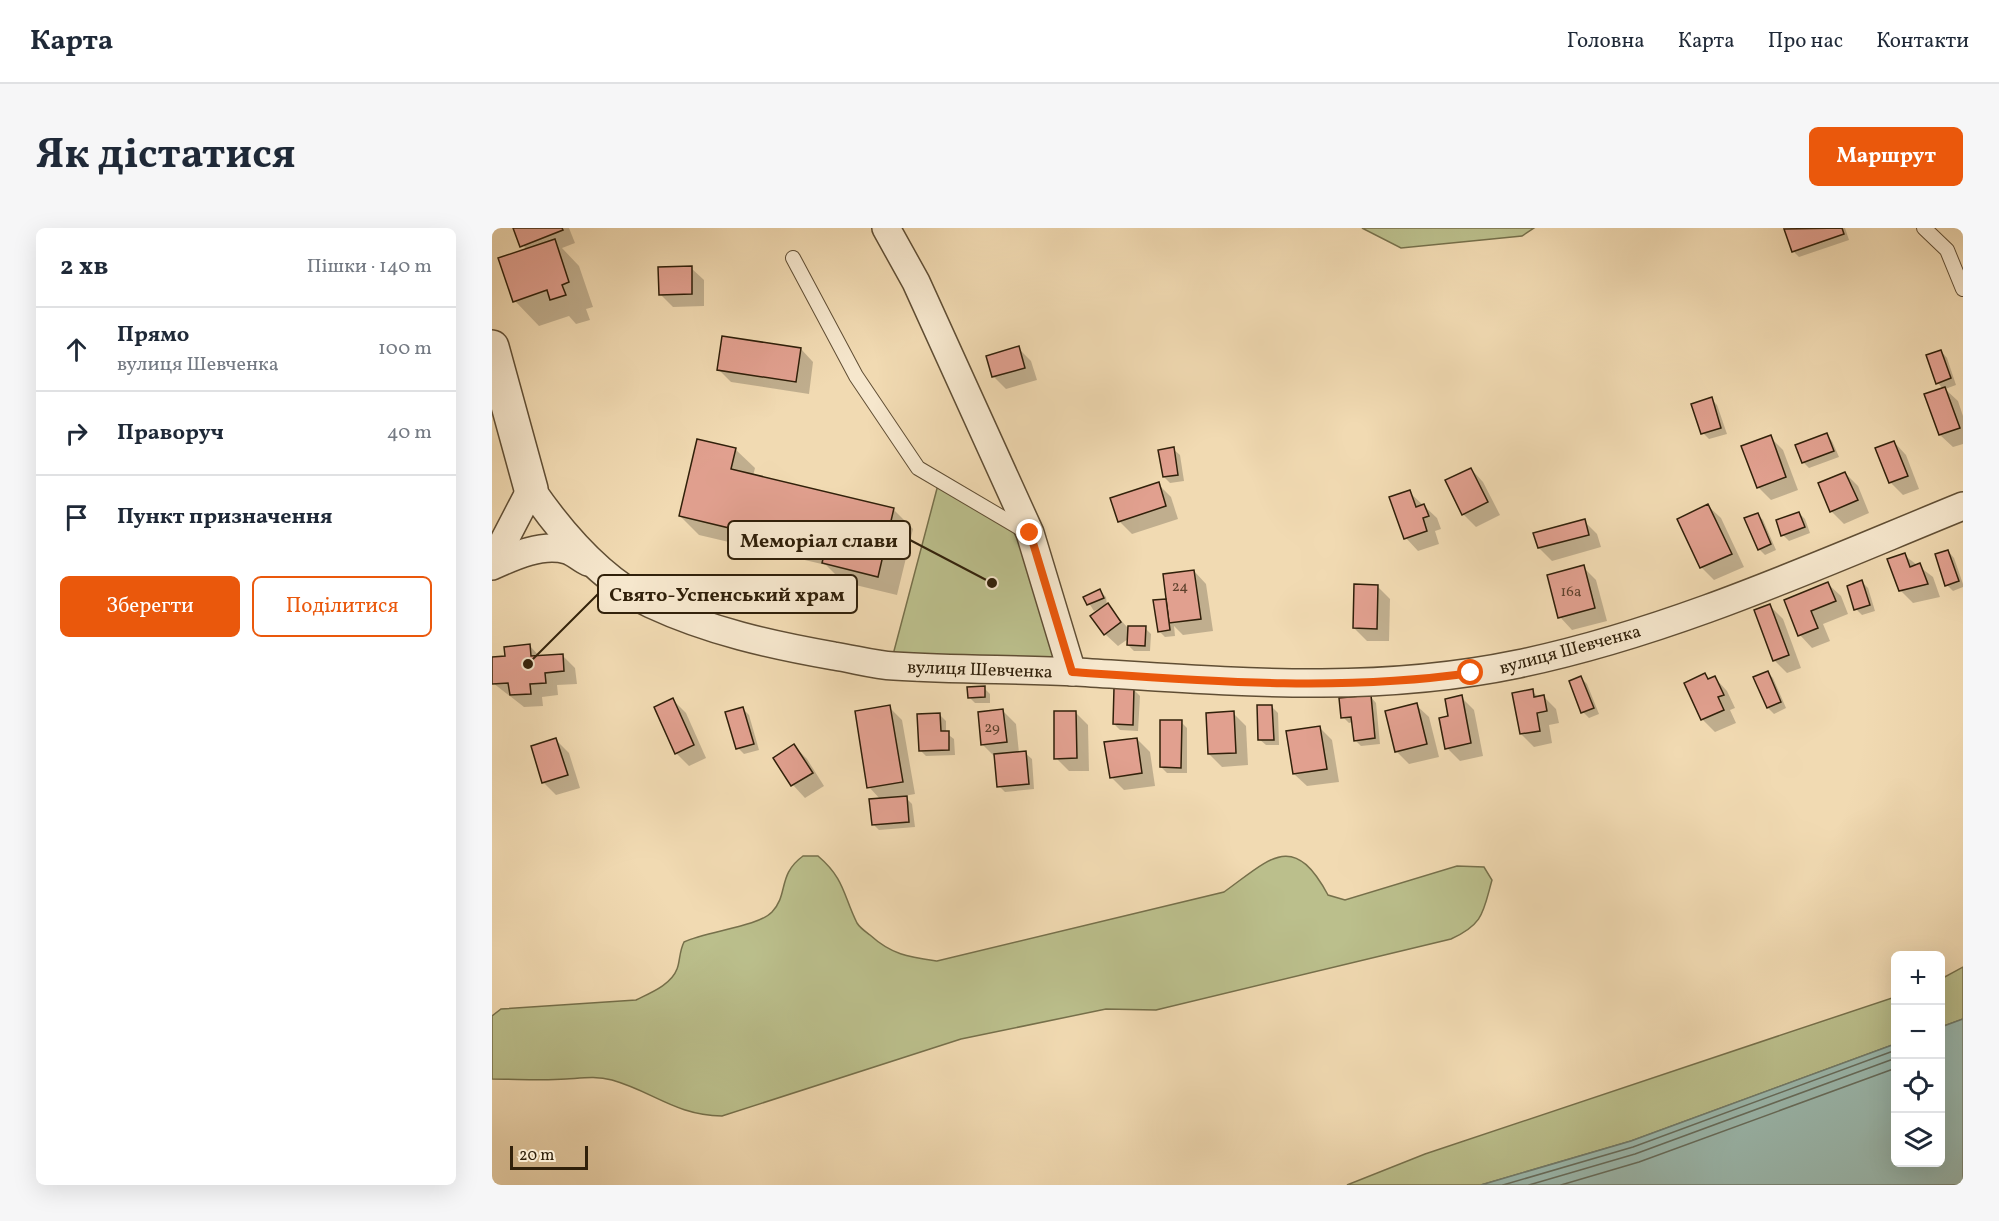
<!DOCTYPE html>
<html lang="uk">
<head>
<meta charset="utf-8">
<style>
  :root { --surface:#fff; --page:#f6f6f7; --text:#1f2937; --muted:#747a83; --line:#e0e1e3; --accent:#ea580c }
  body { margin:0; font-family:Vollkorn,serif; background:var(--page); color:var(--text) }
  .controls { position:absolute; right:18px; bottom:18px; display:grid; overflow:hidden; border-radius:9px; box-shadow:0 6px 24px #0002 }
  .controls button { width:54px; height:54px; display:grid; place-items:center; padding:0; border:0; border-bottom:2px solid var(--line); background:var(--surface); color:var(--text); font:30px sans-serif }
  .scale { position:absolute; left:18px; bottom:15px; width:78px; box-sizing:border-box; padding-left:6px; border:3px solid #30200a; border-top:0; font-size:16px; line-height:21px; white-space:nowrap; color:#30200a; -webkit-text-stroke:4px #f6e7cd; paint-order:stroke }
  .stop { position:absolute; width:18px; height:18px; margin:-14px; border:4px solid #ea580c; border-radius:50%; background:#fff }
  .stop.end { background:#ea580c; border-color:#fff; box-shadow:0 2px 6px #0008 }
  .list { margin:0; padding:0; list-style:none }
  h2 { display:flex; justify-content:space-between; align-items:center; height:78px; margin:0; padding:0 24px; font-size:26px }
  h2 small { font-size:20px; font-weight:400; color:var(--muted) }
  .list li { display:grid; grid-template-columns:39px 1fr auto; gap:18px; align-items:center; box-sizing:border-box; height:84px; padding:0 24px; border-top:2px solid var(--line) }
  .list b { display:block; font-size:22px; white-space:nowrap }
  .list p { margin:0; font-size:20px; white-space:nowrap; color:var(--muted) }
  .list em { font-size:20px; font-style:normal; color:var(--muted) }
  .actions { display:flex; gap:12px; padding:18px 24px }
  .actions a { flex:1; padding:14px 0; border:2px solid var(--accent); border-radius:9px; text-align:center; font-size:21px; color:var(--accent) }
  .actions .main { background:var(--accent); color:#fff }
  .icon { flex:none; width:33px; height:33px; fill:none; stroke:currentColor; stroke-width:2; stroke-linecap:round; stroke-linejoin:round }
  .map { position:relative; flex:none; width:1471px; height:957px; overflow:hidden; border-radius:9px }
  header { display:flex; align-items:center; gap:36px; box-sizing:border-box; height:84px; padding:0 30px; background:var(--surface); border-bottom:2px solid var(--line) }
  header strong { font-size:28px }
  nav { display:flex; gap:33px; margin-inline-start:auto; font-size:21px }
  .intro { display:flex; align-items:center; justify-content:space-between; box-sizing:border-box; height:144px; padding:0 36px }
  h1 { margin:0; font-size:42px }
  .button { padding:15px 27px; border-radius:9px; background:var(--accent); color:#fff; font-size:21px; font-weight:700 }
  main { display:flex; gap:36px; padding:0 36px }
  aside { flex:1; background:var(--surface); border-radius:9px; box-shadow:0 6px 24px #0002 }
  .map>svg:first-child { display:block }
  .green { fill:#bbbf8c; stroke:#76704b; stroke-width:1.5 }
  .water { fill:#9bbab0; stroke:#707c6e; stroke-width:1.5 }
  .shadow { fill:#0003 }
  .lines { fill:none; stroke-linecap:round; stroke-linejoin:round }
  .shore { stroke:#666d5d; stroke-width:1.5 }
  .building { fill:#e1a08f; stroke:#30200a; stroke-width:1.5 }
  .service-casing { stroke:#604e34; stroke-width:16 }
  .minor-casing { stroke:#604e34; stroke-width:30 }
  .tertiary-casing { stroke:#604e34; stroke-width:36 }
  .service { stroke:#f6e7cd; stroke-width:14 }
  .minor { stroke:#f6e7cd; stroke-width:27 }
  .tertiary { stroke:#f6e7cd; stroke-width:33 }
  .route { stroke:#ea580c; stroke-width:8 }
  .labels { text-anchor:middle; stroke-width:6; stroke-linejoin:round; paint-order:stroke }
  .number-label { font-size:15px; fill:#5c402b }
  .street-label { font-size:18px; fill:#30200a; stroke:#f6e7cd }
  .leader { fill:none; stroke:#30200a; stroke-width:2 }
  .callout-dot { fill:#30200a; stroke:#f6e7cd; stroke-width:2 }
  .callout { fill:#f6e7cd; stroke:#30200a; stroke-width:2 }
  .callout-label { font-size:20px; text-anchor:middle; font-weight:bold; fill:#30200a }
</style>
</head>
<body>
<header>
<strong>Карта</strong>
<nav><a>Головна</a><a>Карта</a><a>Про нас</a><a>Контакти</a></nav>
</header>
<div class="intro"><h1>Як дістатися</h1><a class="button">Маршрут</a></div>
<main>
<aside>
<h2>2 хв<small>Пішки · 140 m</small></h2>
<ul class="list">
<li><svg class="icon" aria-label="ahead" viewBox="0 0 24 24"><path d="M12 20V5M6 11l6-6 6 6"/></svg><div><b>Прямо</b><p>вулиця Шевченка</p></div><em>100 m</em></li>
<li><svg class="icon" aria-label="right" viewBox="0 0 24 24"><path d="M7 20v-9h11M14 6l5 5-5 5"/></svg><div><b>Праворуч</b></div><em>40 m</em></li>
<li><svg class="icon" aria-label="arrive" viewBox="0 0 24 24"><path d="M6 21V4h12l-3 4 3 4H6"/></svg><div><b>Пункт призначення</b></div></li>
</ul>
<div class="actions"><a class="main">Зберегти</a><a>Поділитися</a></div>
</aside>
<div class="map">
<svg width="1471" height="957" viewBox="0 0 1471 957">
  <rect width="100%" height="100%" fill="#f1dab2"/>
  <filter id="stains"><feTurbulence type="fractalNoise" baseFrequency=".00333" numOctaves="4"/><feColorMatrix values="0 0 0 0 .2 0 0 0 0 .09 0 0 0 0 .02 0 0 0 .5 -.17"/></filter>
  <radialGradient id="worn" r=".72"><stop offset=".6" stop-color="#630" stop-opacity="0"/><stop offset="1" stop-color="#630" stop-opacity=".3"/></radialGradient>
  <!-- green -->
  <g class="green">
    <path d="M870 0H1042L1030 8 909 20Z"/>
    <path d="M447 253 538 305 580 444 398 438Z"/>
    <path d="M311 628H326C353 651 351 667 365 695 368 700 374 704 378 707 400 727 417 729 445 733L732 664C778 631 801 602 836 667L853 672 965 638 992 639 1000 652C991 684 992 696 959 711L664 782 614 781 469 811 230 888C183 887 162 864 120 852 104 848 91 850 74 851 50 853 25 851 0 851V788L9 781 144 772C158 765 179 757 185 741 188 734 187 724 192 714 214 703 266 699 280 684 297 666 285 647 311 628Z"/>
    <path d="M1471 739V791L1449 799V751Z"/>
    <path d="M1403 769V816L1139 913 989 957H855L933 926Z"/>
  </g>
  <!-- water -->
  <path class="water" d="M1471 791V957H989L1139 913 1403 816 1404 934H1448L1449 799Z"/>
  <!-- shadow -->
  <g class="shadow">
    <path d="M23 0H77L83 15 70 20 87 38 101 79 94 81 98 92 84 96 77 88 47 98 23 73 34 22Z"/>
    <path d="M1299 0H1353L1357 12 1307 29 1301 23 1294 2Z"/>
    <path d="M199 40 212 52V78L181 79 168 66Z"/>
    <path d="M526 120 539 133 545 152 514 161 502 149 496 129Z"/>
    <path d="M309 121 321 134 317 166 239 154 226 141Z"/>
    <path d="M1449 123 1455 130 1464 157 1453 161 1466 173 1471 188V216L1461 219 1448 207 1434 167 1451 161 1446 155Z"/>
    <path d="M1219 171 1225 177 1235 206 1217 211 1211 205Z"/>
    <path d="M1334 206 1340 213 1347 229 1317 240 1311 234Z"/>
    <path d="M1278 209 1291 222 1306 262 1279 272 1266 259Z"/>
    <path d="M1402 214 1414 227 1427 261 1411 267 1398 254Z"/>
    <path d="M243 221 263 240 261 248 402 282 421 301 405 367 351 354 334 337 207 307 188 288Z"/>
    <path d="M681 221 688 227 692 253 678 255 672 249Z"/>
    <path d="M979 241 991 254 1008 287 984 299 971 286Z"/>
    <path d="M1353 245 1366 258 1377 285 1352 296 1339 283Z"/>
    <path d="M666 256 679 269 686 291 640 306 627 293Z"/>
    <path d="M917 264 945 290 949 301 943 303 947 316 926 323 914 310Z"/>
    <path d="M1216 278 1229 290 1252 339 1222 352 1210 340 1187 291Z"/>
    <path d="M1307 285 1313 291 1318 305 1297 313 1291 307Z"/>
    <path d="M1265 286 1271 292 1284 322 1273 327 1267 321Z"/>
    <path d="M1092 293 1105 306 1109 319 1060 333 1047 320Z"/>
    <path d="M1456 323 1462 330 1471 356V359L1461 363 1455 357Z"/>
    <path d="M1412 327 1441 349 1448 369 1421 375 1408 362Z"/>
    <path d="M1091 339 1104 352 1115 393 1080 402 1068 389Z"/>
    <path d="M702 343 714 356 721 403 691 407 682 398 683 408 673 409 667 403 663 374 676 372Z"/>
    <path d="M1370 354 1376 360 1383 383 1370 387 1364 381Z"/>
    <path d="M1336 356 1349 368 1356 386 1331 396 1338 413 1320 420 1308 407 1294 372Z"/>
    <path d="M885 358 898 371 897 413H875L862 400Z"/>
    <path d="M608 363 614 369 615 377 635 399 653 400 659 406 658 423H642L636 417V411L626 418 613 406 611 379 602 383 593 369Z"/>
    <path d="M1278 378 1291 391 1309 440 1295 445 1282 432Z"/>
    <path d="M38 418 48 429 70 427 83 440 85 456 65 457 66 467 50 469 51 478 32 479 1 455 0 431 14 429Z"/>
    <path d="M1275 444 1281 450 1294 480 1282 486 1276 480 1263 450Z"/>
    <path d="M1213 447 1218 452 1223 450 1235 463 1243 480 1238 482 1244 495 1223 504 1210 491 1194 456Z"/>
    <path d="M1089 450 1095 456 1107 486 1097 490 1091 484Z"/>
    <path d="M492 460 498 466V475H483L477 469Z"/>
    <path d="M642 462 648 468 646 503 628 502 622 496Z"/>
    <path d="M1040 463 1047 470 1052 469 1064 481 1067 495 1057 497 1060 515 1042 519 1029 506Z"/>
    <path d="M878 468 884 475 888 516 869 518 863 512 861 494 857 495 851 489Z"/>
    <path d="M969 469 982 482 991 528 968 533 955 520 958 489Z"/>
    <path d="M181 472 194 485 214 530 197 538 184 525Z"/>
    <path d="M924 477 937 489 947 529 917 536 904 523Z"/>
    <path d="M397 479 410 492 423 566 412 568 420 576 423 599 387 602 381 596 389 572 377 559Z"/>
    <path d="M780 479 786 485 787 517H774L767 511Z"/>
    <path d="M251 481 257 487 267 522 252 526 246 520Z"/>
    <path d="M511 483 524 496 527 525H533L540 531 542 561 513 564 507 558 503 529 490 516Z"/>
    <path d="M583 484 596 497 597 543H577L564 530Z"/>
    <path d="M741 485 754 498 756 537 730 539 717 526Z"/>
    <path d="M448 487 454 493V505L462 511 463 527 434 528 428 522Z"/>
    <path d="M689 494 695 500V545H675L669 539Z"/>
    <path d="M827 499 840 512 847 554 815 558 802 546Z"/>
    <path d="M645 511 658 524 663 558 632 562 619 549Z"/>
    <path d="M64 512 77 525 88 560 64 567 51 554Z"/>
    <path d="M302 518 315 531 332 558 313 570 301 557 283 530Z"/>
  </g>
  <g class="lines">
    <!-- shore -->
    <g class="shore">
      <path d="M1011 957 1141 919 1404 822"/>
      <path d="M1037 957 1143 926 1404 830"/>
      <path d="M1069 957 1147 934 1404 840"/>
    </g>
  </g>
  <!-- building -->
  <g class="building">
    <path d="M21 0H70L71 2 28 19Z"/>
    <path d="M1350 0 1352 6 1300 24 1292 1Z"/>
    <path d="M63 11 77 54 70 57 74 67 58 72 55 62 21 74 6 30Z"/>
    <path d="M200 38V66L167 67 166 39Z"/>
    <path d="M230 108 309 120 304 154 225 142Z"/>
    <path d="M527 118 533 140 500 149 494 128Z"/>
    <path d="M1449 122 1459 150 1444 156 1434 127Z"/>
    <path d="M1453 159 1468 200 1447 207 1432 166Z"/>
    <path d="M1220 169 1229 200 1209 206 1199 176Z"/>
    <path d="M1335 205 1342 223 1310 235 1303 217Z"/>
    <path d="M1279 207 1294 249 1265 260 1249 218Z"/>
    <path d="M205 211 244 220 239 241 402 280 386 349 330 335 333 323 187 288Z"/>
    <path d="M1402 213 1416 248 1397 255 1383 220Z"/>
    <path d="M682 219 686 247 671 249 666 222Z"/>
    <path d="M979 240 996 274 970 287 953 252Z"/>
    <path d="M1353 244 1366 272 1338 284 1326 255Z"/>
    <path d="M667 254 674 278 626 294 618 270Z"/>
    <path d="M918 262 924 279 932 276 937 288 931 290 935 303 912 311 897 269Z"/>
    <path d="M1216 276 1240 326 1208 340 1185 291Z"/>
    <path d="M1307 284 1313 299 1289 308 1284 292Z"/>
    <path d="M1266 285 1279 316 1266 322 1252 290Z"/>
    <path d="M1093 291 1097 307 1046 320 1041 305Z"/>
    <path d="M1456 322 1467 353 1453 358 1443 326Z"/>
    <path d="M1413 325 1418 339 1428 335 1436 356 1407 363 1395 331Z"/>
    <path d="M1092 337 1103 380 1066 390 1055 347Z"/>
    <path d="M702 342 709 391 677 395 671 346Z"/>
    <path d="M1370 352 1378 377 1362 382 1355 358Z"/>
    <path d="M1336 354 1344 373 1319 383 1326 400 1306 408 1292 372Z"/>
    <path d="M862 356 886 357 885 401 861 400Z"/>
    <path d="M608 361 612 370 595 377 591 369Z"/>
    <path d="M674 371 678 402 666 404 661 372Z"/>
    <path d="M616 375 629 394 612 407 598 388Z"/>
    <path d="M1278 376 1297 427 1281 433 1262 382Z"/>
    <path d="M636 398H654L653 418 635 417Z"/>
    <path d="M38 416 39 428 71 426 72 443 53 445 54 455 38 456 39 466 18 467 16 455 0 456V429L13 428 12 419Z"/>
    <path d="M1276 443 1289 474 1275 480 1261 449Z"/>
    <path d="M1213 445 1216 451 1223 448 1232 467 1226 469 1232 482 1209 492 1192 455Z"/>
    <path d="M1089 448 1102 480 1089 485 1077 453Z"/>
    <path d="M493 458V469L476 470 475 459Z"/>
    <path d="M622 460H642L641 497 621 496Z"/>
    <path d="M1041 461 1042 469 1052 467 1055 483 1045 485 1048 503 1028 506 1020 465Z"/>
    <path d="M879 467 883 510 862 513 859 489 849 490 847 470Z"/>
    <path d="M970 467 979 515 953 521 947 490 956 488 953 471Z"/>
    <path d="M181 470 202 517 183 526 162 479Z"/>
    <path d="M925 475 935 516 903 524 893 483Z"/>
    <path d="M398 477 411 554 375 560 363 483Z"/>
    <path d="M765 477H780L782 512H766Z"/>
    <path d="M251 479 262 516 244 521 233 484Z"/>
    <path d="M511 481 515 514 489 517 486 484Z"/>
    <path d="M562 483H584L585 530 562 531Z"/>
    <path d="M742 483 744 525 716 526 714 485Z"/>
    <path d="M448 485 449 503H457V522L427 523 425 486Z"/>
    <path d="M668 492H690L689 540 668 539Z"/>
    <path d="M828 498 835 541 801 546 794 503Z"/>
    <path d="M64 510 76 547 50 555 39 518Z"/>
    <path d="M645 510 650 545 618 550 612 514Z"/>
    <path d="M302 516 321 545 299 558 281 530Z"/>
    <path d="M534 523 537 556 505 559 502 526Z"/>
    <path d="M415 568 417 594 380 597 377 571Z"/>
  </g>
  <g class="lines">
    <!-- service casing -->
    <g class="service-casing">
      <g id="service">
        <path d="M1432 0 1455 22 1471 61"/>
        <path d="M301 30 364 148 426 240 533 303"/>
      </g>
    </g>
    <!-- minor casing -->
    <g class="minor-casing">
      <g id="minor">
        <path d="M394 0 424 54 538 305 580 444"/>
        <path d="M0 336 39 261C70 306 109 352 159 376 217 403 279 417 342 428 362 431 382 437 402 438 463 442 524 441 585 444 735 453 877 467 1026 436 1180 404 1326 337 1471 278"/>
        <path d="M0 338C22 328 50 315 75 322 82 324 89 331 96 334"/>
      </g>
    </g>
    <!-- tertiary casing -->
    <g class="tertiary-casing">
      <path id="tertiary" d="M0 119 39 261"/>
    </g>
    <!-- service -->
    <use href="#service" class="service"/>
    <!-- minor -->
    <use href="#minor" class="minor"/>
    <!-- tertiary -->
    <use href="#tertiary" class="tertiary"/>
  </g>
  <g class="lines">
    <!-- route -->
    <path class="route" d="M538 305 580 444C713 453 846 464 979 445"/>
  </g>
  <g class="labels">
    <!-- number labels -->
    <g class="number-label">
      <text x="688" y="363">24</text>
      <text x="1079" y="368">16а</text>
      <text x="500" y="504">29</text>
    </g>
    <!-- street labels -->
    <g class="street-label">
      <text transform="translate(1078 421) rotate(-15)" y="6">вулиця Шевченка</text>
      <text transform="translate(488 441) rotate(2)" y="6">вулиця Шевченка</text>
    </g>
  </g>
  <!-- callouts -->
  <path class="leader" d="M500 355L418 312M36 436L106 366"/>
  <g class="callout-dot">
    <circle cx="500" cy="355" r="6"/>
    <circle cx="36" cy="436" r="6"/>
  </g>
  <g class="callout">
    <rect x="236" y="293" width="182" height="38" rx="6"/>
    <rect x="106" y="347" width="259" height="38" rx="6"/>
  </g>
  <g class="callout-label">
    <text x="327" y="319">Меморіал слави</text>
    <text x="235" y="373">Свято-Успенський храм</text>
  </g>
  <rect width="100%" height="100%" filter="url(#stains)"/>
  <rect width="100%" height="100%" fill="url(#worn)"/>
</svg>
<div class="controls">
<button>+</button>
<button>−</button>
<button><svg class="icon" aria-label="locate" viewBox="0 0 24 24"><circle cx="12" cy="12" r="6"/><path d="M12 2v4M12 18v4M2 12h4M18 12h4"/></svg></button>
<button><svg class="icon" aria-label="layers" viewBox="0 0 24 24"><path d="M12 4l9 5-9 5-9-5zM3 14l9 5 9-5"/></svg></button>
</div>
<div class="scale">20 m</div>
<div class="stop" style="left:979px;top:445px"></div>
<div class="stop end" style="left:538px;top:305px"></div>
</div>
</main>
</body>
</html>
